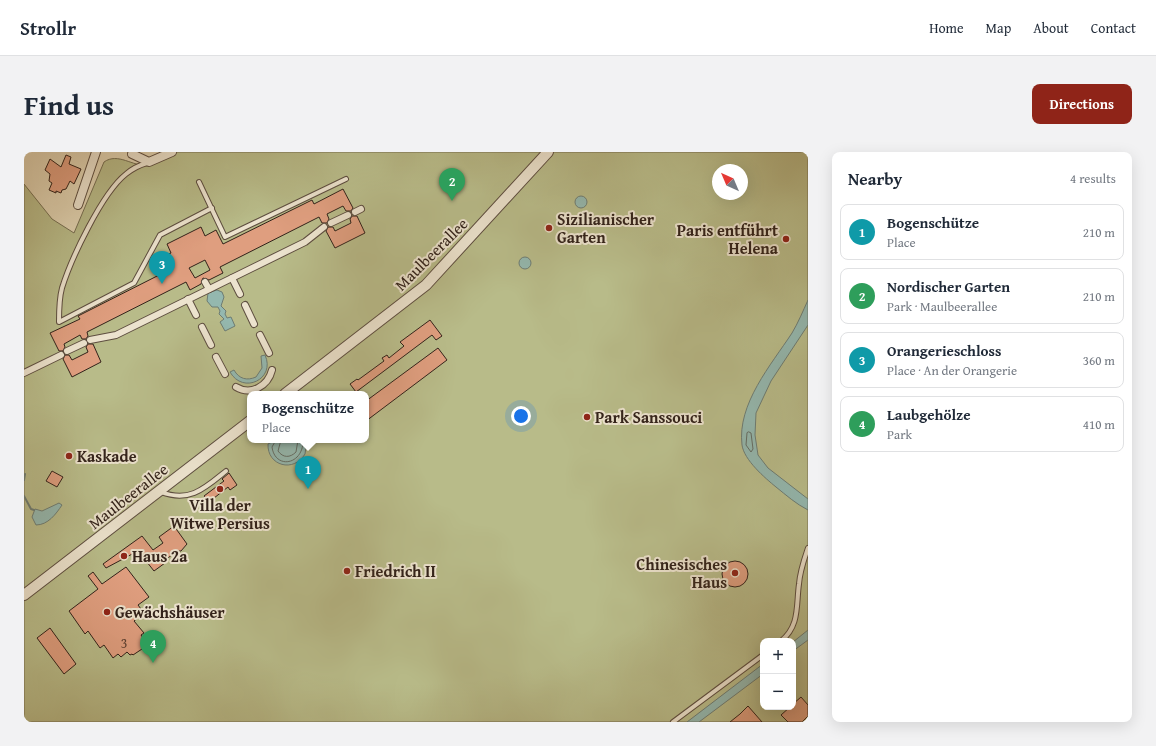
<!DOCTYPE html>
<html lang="en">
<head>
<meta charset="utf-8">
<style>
  :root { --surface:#fff; --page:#f2f2f3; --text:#1f2937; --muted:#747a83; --line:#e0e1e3; --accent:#8f2418 }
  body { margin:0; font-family:"Gentium Book Plus",serif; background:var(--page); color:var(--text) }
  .controls { position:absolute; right:12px; bottom:12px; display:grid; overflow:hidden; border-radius:8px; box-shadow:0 4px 16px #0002 }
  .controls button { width:36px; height:36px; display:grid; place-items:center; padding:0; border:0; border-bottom:1px solid var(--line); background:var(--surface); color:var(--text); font:20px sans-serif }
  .compass { position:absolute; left:688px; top:12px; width:36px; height:36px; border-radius:50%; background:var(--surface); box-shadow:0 4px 16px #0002; rotate:316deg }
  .you { position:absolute; left:497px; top:264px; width:14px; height:14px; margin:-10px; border:3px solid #fff; border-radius:50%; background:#1a73e8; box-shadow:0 0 0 6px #1a73e833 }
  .badge { display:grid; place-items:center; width:26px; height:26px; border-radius:50%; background:var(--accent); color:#fff; font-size:13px; font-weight:700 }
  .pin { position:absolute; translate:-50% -33px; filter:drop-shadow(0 1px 2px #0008) }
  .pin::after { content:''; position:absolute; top:21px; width:14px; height:12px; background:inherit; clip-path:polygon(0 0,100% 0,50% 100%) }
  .popup { position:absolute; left:223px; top:239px; width:122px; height:52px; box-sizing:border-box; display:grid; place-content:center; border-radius:8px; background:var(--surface); filter:drop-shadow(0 1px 3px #0005); font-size:13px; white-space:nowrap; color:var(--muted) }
  .popup b { font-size:15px; color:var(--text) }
  .popup::after { content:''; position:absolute; left:50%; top:100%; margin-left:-8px; border:8px solid transparent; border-top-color:var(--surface) }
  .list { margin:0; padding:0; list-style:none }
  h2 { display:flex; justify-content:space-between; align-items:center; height:52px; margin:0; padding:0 16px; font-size:17px }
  h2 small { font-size:13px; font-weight:400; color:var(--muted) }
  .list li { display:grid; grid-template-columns:26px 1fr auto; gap:12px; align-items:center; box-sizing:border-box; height:56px; margin:0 8px 8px; padding:0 8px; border:1px solid var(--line); border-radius:8px }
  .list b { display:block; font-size:15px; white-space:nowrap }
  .list p { margin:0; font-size:13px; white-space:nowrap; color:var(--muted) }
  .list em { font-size:13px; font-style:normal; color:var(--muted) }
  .map { position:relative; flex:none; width:784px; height:570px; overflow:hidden; border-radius:8px }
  header { display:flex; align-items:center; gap:24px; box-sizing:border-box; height:56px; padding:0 20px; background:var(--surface); border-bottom:1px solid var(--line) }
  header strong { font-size:19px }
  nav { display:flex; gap:22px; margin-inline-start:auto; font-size:14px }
  .intro { display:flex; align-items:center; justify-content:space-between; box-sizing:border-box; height:96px; padding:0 24px }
  h1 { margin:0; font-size:28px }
  .button { padding:10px 18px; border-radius:8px; background:var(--accent); color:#fff; font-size:14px; font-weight:700 }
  main { display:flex; gap:24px; padding:0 24px }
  aside { flex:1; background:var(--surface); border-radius:8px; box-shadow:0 4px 16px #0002 }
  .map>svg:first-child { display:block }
  .green { fill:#b8bb89; stroke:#756e52; fill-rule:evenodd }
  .water { fill:#94b8af; stroke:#6d7c73 }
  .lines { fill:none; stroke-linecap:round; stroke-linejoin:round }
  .shore { stroke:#636d64; stroke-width:1 }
  .stream { stroke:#6d7c73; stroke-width:2 }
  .building { fill:#df9e7f; stroke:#32221a; fill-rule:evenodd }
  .service-casing { stroke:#5e4e40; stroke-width:6 }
  .pedestrian-casing { stroke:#5e4e40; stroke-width:8 }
  .minor-casing { stroke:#5e4e40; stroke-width:10 }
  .tertiary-casing { stroke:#5e4e40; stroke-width:12 }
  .service { stroke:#ece3ce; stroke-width:4 }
  .pedestrian { stroke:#ece3ce; stroke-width:6 }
  .minor { stroke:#ece3ce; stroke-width:8 }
  .tertiary { stroke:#ece3ce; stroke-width:10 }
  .poi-dot { fill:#8f2418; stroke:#ece3ce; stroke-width:1.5 }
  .labels { text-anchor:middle; stroke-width:4; stroke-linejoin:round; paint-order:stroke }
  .number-label { font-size:14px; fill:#5d4133 }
  .poi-label { font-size:16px; font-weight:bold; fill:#32221a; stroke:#ece3ce; text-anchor:start }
  .street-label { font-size:16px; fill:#32221a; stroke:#ece3ce }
</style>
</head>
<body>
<header>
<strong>Strollr</strong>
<nav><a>Home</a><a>Map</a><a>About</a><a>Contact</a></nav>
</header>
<div class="intro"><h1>Find us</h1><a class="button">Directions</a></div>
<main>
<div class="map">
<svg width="784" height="570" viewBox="0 0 784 570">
  <rect width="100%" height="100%" fill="#e1d4b3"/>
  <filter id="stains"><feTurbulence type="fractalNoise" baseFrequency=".005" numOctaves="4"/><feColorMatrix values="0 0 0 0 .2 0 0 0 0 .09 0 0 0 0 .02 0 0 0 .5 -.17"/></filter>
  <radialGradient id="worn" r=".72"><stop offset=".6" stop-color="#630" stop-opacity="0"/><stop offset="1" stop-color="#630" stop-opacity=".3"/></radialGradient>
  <!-- green -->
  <path class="green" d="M149 0H784V570H0V32L28 67 50 81 80 10C94 0 109 15 123 13 132 11 142 4 149 0ZM694 18H718V42H694ZM226 242H342V288H226ZM739 489H769V555H739Z"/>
  <!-- water -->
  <g class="water">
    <circle cx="557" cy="50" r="6"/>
    <circle cx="501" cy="111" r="6"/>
    <path d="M193 138 198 140 200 145 197 154 202 159 201 162 203 166 207 165 211 174 201 179 196 170 200 167 195 162 196 159 194 155H188L183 149 184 141Z"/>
    <path d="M784 148V173L747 229 732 261 731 283 734 303 744 316 784 347V358C772 352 762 343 752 335 741 326 720 308 718 293 713 252 747 213 768 181 774 171 779 159 784 148Z"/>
    <path d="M241 203C252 227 219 243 206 220L210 218C215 227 223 229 232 225L238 216 237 204Z"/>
    <path d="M252 288H283L281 302C270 321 243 314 244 292Z"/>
    <path d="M35 351 38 353C32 362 24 373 12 373L8 365 11 357 18 359Z"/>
    <path d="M784 478V488L769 499V490Z"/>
    <path d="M739 512V522L675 570H663Z"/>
  </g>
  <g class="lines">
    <!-- shore -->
    <g class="shore">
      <path d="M725 280 727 281 729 297 727 300 722 293 723 281Z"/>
      <path d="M252 288 248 295C251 318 280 313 279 288"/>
      <path d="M257 288 254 299C259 306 266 306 272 300L274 288"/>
    </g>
    <!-- stream -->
    <g class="stream">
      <path d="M0 328 1 322"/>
      <path d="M0 344 7 357 10 358"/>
    </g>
  </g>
  <!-- building -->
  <g class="building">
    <path d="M42 3 47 5 45 12 57 17 50 32 46 29 42 37 38 38 37 41 32 39V41L25 38 28 31 25 29 26 22 21 18 26 7 37 15Z"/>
    <path d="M319 37 329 56 327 59H322L319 54 303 62 305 67 303 71H298L295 65 196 115 199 121 185 128 179 126 177 132 166 138 162 130 63 180 64 184 62 187H58L56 183 40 192 41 195 39 199H35L26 181 56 167 54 164 143 119 136 106 147 101 143 92 177 75 181 84 192 78 199 92 288 48 290 52ZM181 108 186 118 171 126 165 116Z"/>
    <path d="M328 64H333L341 81 311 96 302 79 304 75H309L311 79 327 71 326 67Z"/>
    <path d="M406 168 418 184 412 188 408 183 332 240 326 232 333 227 334 228 360 209 358 206 363 203 365 206 380 194 376 190Z"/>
    <path d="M64 192H69L77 210 48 225 39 207 41 203H45L48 208 64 200 62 195Z"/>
    <path d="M414 196 423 208 342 269V249Z"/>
    <path d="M28 319 39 325 33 335 22 329Z"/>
    <path d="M205 321 213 333 206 338 204 335 185 350 180 344 200 329 198 327Z"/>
    <path d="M150 374 163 392 157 399H153L140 409 141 411 130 419 115 400 113 402 112 400 82 416 79 412 118 384 129 398 139 391 135 385Z"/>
    <circle cx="711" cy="422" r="13"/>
    <path d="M102 415 125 445 114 453 120 461 110 469 120 481 117 483 124 493 109 503 108 502 106 503 103 500 97 505 94 502 89 506 80 493 76 496 64 479 61 482 45 459 74 437 64 424 69 420 78 432Z"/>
    <path d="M26 476 52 512 40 522 13 486Z"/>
    <path d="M777 545 784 553V564L778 570H764L757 563 766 555H769V552Z"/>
    <path d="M724 554 738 570H706L716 562Z"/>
  </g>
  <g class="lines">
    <!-- service casing -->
    <g class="service-casing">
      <g id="service">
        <path d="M123 11C116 13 108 17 102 22 78 41 47 107 38 136 35 147 35 159 35 170L110 131 136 83 188 56"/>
        <path d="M175 30 201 85 322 27"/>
        <path d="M137 340C166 351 181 336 202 319"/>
        <path d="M757 489C776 474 772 453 775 432 776 419 780 408 784 396"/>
        <path d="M649 570 739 503"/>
      </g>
    </g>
    <!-- pedestrian casing -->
    <g class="pedestrian-casing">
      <g id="pedestrian">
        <path d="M331 60 337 57"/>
        <path d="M307 71 324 63"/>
        <path d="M208 126 216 142"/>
        <path d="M181 130 185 137"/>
        <path d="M164 147 172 163"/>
        <path d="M221 153 230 172"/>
        <path d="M178 175 187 193"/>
        <path d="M236 183 245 201"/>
        <path d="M66 188 92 183 281 90 300 75"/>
        <path d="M43 199 60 191"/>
        <path d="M192 205 201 222"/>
        <path d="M0 221 37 203"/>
        <path d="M212 235C227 244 244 234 248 218"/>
      </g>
    </g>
    <!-- minor casing -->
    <g class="minor-casing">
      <g id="minor">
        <path d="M108 2 125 10 148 0"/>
        <path d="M54 53 72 0"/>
      </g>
    </g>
    <!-- tertiary casing -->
    <g class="tertiary-casing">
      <g id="tertiary">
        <path d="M261 242 402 133 524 0"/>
        <path d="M0 443 226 269"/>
      </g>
    </g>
    <!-- service -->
    <use href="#service" class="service"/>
    <!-- pedestrian -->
    <use href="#pedestrian" class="pedestrian"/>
    <!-- minor -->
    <use href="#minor" class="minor"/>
    <!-- tertiary -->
    <use href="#tertiary" class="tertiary"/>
  </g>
  <!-- markers -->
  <g class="poi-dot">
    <circle cx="525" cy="76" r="4"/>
    <circle cx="762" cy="87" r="4"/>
    <circle cx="563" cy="265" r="4"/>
    <circle cx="45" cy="304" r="4"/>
    <circle cx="196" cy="337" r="4"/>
    <circle cx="100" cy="404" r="4"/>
    <circle cx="323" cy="419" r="4"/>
    <circle cx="711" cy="421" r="4"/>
    <circle cx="83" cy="460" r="4"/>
  </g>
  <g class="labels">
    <!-- number labels -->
    <g class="number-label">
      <text x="100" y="496">3</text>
    </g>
    <!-- poi labels -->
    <g class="poi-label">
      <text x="533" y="73">Sizilianischer<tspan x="533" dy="18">Garten</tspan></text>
      <text x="754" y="84" text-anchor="end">Paris entführt<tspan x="754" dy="18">Helena</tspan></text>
      <text x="571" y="271">Park Sanssouci</text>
      <text x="53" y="310">Kaskade</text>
      <text x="196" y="359" text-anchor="middle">Villa der<tspan x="196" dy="18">Witwe Persius</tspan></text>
      <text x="108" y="410">Haus 2a</text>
      <text x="703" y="418" text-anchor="end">Chinesisches<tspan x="703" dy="18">Haus</tspan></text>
      <text x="331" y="425">Friedrich II</text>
      <text x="91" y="466">Gewächshäuser</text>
    </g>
    <!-- street labels -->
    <g class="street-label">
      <text transform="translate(407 102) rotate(-45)" y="6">Maulbeerallee</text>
      <text transform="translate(104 344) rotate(-38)" y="6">Maulbeerallee</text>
    </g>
  </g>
  <rect width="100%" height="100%" filter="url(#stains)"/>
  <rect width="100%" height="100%" fill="url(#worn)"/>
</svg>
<div class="controls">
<button>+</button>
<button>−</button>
</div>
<svg class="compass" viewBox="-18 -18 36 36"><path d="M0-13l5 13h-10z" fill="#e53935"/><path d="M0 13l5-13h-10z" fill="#747a83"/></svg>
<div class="you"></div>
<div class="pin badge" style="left:284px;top:337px;background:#0f9aa8">1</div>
<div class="popup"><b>Bogenschütze</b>Place</div>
<div class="pin badge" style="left:428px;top:49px;background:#2e9e5b">2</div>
<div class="pin badge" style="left:138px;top:132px;background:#0f9aa8">3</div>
<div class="pin badge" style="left:129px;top:511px;background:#2e9e5b">4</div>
</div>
<aside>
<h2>Nearby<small>4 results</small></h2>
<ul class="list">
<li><span class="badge" style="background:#0f9aa8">1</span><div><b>Bogenschütze</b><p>Place</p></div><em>210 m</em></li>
<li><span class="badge" style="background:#2e9e5b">2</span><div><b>Nordischer Garten</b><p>Park · Maulbeerallee</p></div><em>210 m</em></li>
<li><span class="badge" style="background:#0f9aa8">3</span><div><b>Orangerieschloss</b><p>Place · An der Orangerie</p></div><em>360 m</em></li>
<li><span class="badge" style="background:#2e9e5b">4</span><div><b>Laubgehölze</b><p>Park</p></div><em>410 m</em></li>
</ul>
</aside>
</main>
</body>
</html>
